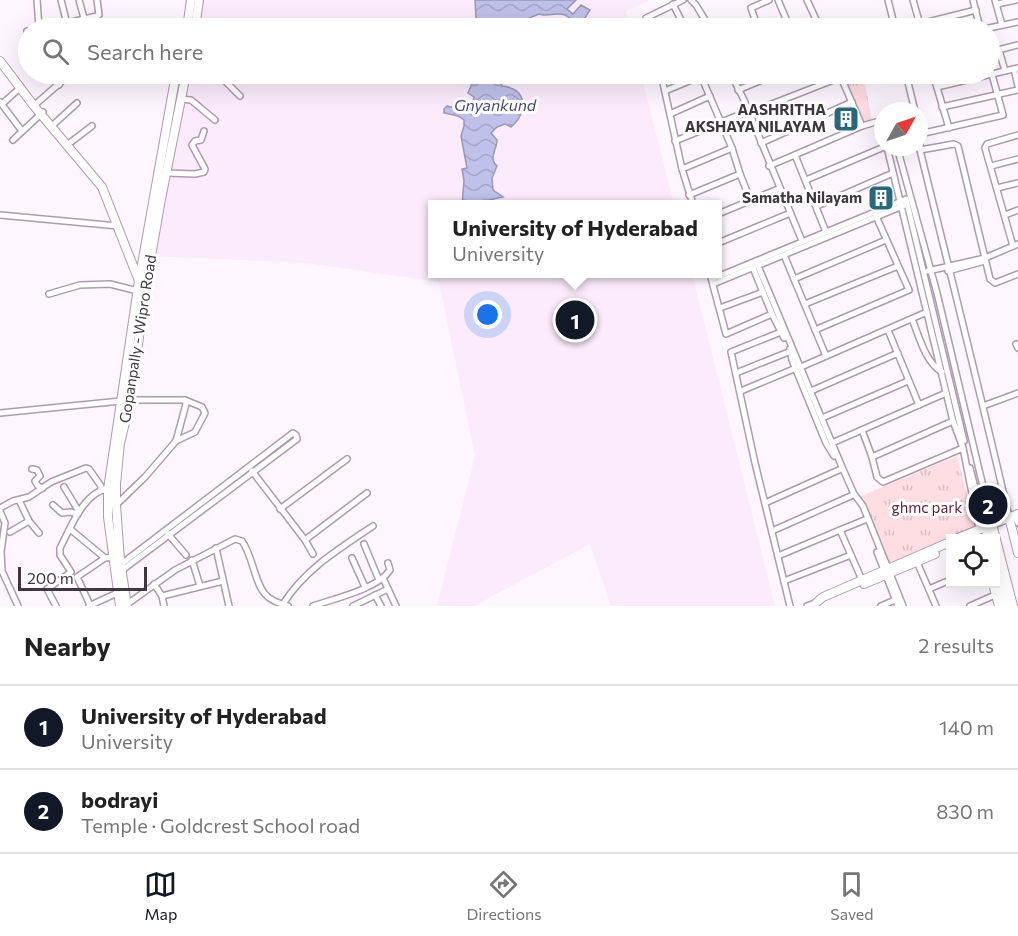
<!DOCTYPE html>
<html lang="en">
<head>
<meta charset="utf-8">
<style>
  :root { --surface:#fff; --page:#f6f6f6; --text:#222; --muted:#767676; --line:#e0e0e0; --accent:#111827 }
  body { margin:0; font-family:Commissioner,sans-serif; background:var(--page); color:var(--text) }
  .controls { position:absolute; right:18px; bottom:18px; display:grid; overflow:hidden; border-radius:0px; box-shadow:0 6px 24px #0002 }
  .controls button { width:54px; height:54px; display:grid; place-items:center; padding:0; border:0; border-bottom:2px solid var(--line); background:var(--surface); color:var(--text); font:30px sans-serif }
  .compass { position:absolute; left:874px; top:102px; width:54px; height:54px; border-radius:50%; background:var(--surface); box-shadow:0 6px 24px #0002; rotate:50deg }
  .scale { position:absolute; left:18px; bottom:15px; width:129px; box-sizing:border-box; padding-left:6px; border:3px solid #3f3740; border-top:0; font-size:16px; line-height:21px; white-space:nowrap; color:#3f3740; -webkit-text-stroke:4px #fff; paint-order:stroke }
  .you { position:absolute; left:488px; top:315px; width:21px; height:21px; margin:-15px; border:4px solid #fff; border-radius:50%; background:#1a73e8; box-shadow:0 0 0 9px #1a73e833 }
  .badge { display:grid; place-items:center; width:39px; height:39px; border-radius:50%; background:var(--accent); color:#fff; font-size:20px; font-weight:700 }
  .pin { position:absolute; translate:-50% -50%; border:3px solid #fff; box-shadow:0 2px 6px #0006 }
  .popup { position:absolute; left:428px; top:200px; width:294px; height:78px; box-sizing:border-box; display:grid; place-content:center; border-radius:0px; background:var(--surface); filter:drop-shadow(0 2px 4px #0005); font-size:20px; white-space:nowrap; color:var(--muted) }
  .popup b { font-size:22px; color:var(--text) }
  .popup::after { content:''; position:absolute; left:50%; top:100%; margin-left:-12px; border:12px solid transparent; border-top-color:var(--surface) }
  .list { margin:0; padding:0; list-style:none }
  h2 { display:flex; justify-content:space-between; align-items:center; height:78px; margin:0; padding:0 24px; font-size:26px }
  h2 small { font-size:20px; font-weight:400; color:var(--muted) }
  .list li { display:grid; grid-template-columns:39px 1fr auto; gap:18px; align-items:center; box-sizing:border-box; height:84px; padding:0 24px; border-top:2px solid var(--line) }
  .list b { display:block; font-size:22px; white-space:nowrap }
  .list p { margin:0; font-size:20px; white-space:nowrap; color:var(--muted) }
  .list em { font-size:20px; font-style:normal; color:var(--muted) }
  .icon { flex:none; width:33px; height:33px; fill:none; stroke:currentColor; stroke-width:2; stroke-linecap:round; stroke-linejoin:round }
  .map { position:relative; flex:none; width:1018px; height:606px; overflow:hidden }
  .search { position:absolute; background:var(--surface); box-shadow:0 6px 24px #0002; left:18px; right:18px; top:18px; height:66px; display:flex; align-items:center; gap:15px; box-sizing:border-box; padding:0 21px; border-radius:33px; color:var(--muted); font-size:22px }
  .sheet { height:246px; background:var(--surface) }
  nav { display:flex; justify-content:space-around; align-items:center; box-sizing:border-box; height:84px; border-top:2px solid var(--line); background:var(--surface); font-size:16px; color:var(--muted) }
  nav a { display:grid; justify-items:center; gap:3px }
  nav .on { color:var(--accent) }
  .map>svg:first-child { display:block }
  .built { fill:#fbebfc }
  .grass { fill:url(#grass-tufts) }
  .water { fill:url(#water-waves); stroke:#9998b7; stroke-width:1.5 }
  .lines { fill:none; stroke-linecap:round; stroke-linejoin:round }
  .street-casing { stroke:#ae9aaf; stroke-width:8 }
  .secondary-casing { stroke:#ae9aaf; stroke-width:10 }
  .street { stroke:#fff; stroke-width:5 }
  .secondary { stroke:#fff; stroke-width:8 }
  .labels { text-anchor:middle; stroke-width:6; stroke-linejoin:round; paint-order:stroke }
  .poi-label { font-size:15px; font-weight:bold; fill:#3f3740; stroke:#fff; text-anchor:end }
  .street-label { font-size:15px; fill:#3f3740; stroke:#fff }
  .park-label { font-size:15px; fill:#612637; stroke:#fff }
  .water-label { font-size:16px; font-style:italic; fill:#4d4b82; stroke:#fff }
</style>
</head>
<body>
<div class="map">
<svg width="1018" height="606" viewBox="0 0 1018 606">
  <defs>
    <pattern id="grass-tufts" width="24" height="20" patternUnits="userSpaceOnUse" patternTransform="scale(1.5)"><rect width="24" height="20" fill="#fedde3"/><path d="M3 7l-1-3M5 7V3M7 7l1-3M15 17l-1-3M17 17v-4M19 17l1-3" fill="none" stroke="#dbbec4"/></pattern>
    <pattern id="water-waves" width="16" height="10" patternUnits="userSpaceOnUse" patternTransform="scale(1.5)"><rect width="16" height="10" fill="#bfc1ea"/><path d="M0 5q4-4 8 0t8 0" fill="none" stroke="#a5a6ca"/></pattern>
  </defs>
  <rect width="100%" height="100%" fill="#fef6ff"/>
  <!-- built -->
  <g class="built">
    <path d="M197 0H650L626 11 630 28H191Z"/>
    <path d="M183 74H641L674 204H432V274H692L775 606H611L590 544 474 606H437L475 456 439 282 307 263 151 256Z"/>
  </g>
  <!-- grass -->
  <g class="grass">
    <path d="M860 74H863L872 120 864 123 845 80Z"/>
    <path d="M957 456 976 528 890 563 861 496Z"/>
  </g>
  <!-- water -->
  <g class="water">
    <path d="M475 0H576L567 9 573 14 581 5 590 10 583 21C573 25 573 19 565 15 556 12 547 17 539 14L529 18 536 28H485L476 18Z"/>
    <path d="M476 74H502L500 77 502 86C527 88 529 112 511 127L505 124 497 127 491 133 497 140C497 150 488 158 497 166L492 178 493 190 503 197 489 200 485 204H462L464 181 462 169 467 168 461 136 464 126V120L458 116 444 113V109L447 106C458 110 462 104 472 105L474 97 468 93Z"/>
  </g>
  <g class="lines">
    <!-- street casing -->
    <g class="street-casing">
      <g id="street">
        <path d="M37 0 39 28"/>
        <path d="M61 0 67 24"/>
        <path d="M79 0 84 18"/>
        <path d="M691 0 696 5 710 28"/>
        <path d="M778 0 790 28"/>
        <path d="M807 0 820 28"/>
        <path d="M888 0 895 28"/>
        <path d="M913 0 921 28"/>
        <path d="M973 0 980 28"/>
        <path d="M995 0 1002 25"/>
        <path d="M673 4 685 28"/>
        <path d="M997 4 1016 0"/>
        <path d="M920 24 976 10"/>
        <path d="M46 28 97 16 99 15 97 0"/>
        <path d="M648 28 646 18 683 0"/>
        <path d="M758 28 751 8 769 0"/>
        <path d="M989 28 1018 22"/>
        <path d="M27 31 28 33"/>
        <path d="M999 50 1005 71"/>
        <path d="M990 52 1018 45"/>
        <path d="M990 67 1003 115 920 134V150C950 273 981 395 1009 517"/>
        <path d="M1014 69 1018 86"/>
        <path d="M53 74 59 85"/>
        <path d="M221 74 225 81 240 96"/>
        <path d="M661 74 682 169 693 204"/>
        <path d="M731 74 744 100 802 241"/>
        <path d="M906 74 915 111"/>
        <path d="M933 74 949 128"/>
        <path d="M840 75 862 126"/>
        <path d="M701 76 732 148 740 174 750 199"/>
        <path d="M937 87 1018 68"/>
        <path d="M738 90 776 74"/>
        <path d="M665 91 706 74"/>
        <path d="M180 99 191 100 215 120"/>
        <path d="M0 102 22 131"/>
        <path d="M37 103 69 75"/>
        <path d="M2 104 21 87"/>
        <path d="M942 107 1018 90"/>
        <path d="M749 113 841 77"/>
        <path d="M670 114 710 96"/>
        <path d="M881 121 883 131"/>
        <path d="M54 124 77 103"/>
        <path d="M13 140 43 112"/>
        <path d="M675 141 746 112"/>
        <path d="M761 143 852 102"/>
        <path d="M67 145 92 126"/>
        <path d="M887 147 953 421 963 448 979 529"/>
        <path d="M897 147 937 293 992 524"/>
        <path d="M920 150 954 144 958 146 990 279 995 283 1018 274"/>
        <path d="M795 155 826 232"/>
        <path d="M769 166 862 126 883 120"/>
        <path d="M991 166 1018 159"/>
        <path d="M682 169 732 148"/>
        <path d="M166 173 195 174 204 172 205 169 192 145 195 141 201 140 204 131"/>
        <path d="M806 180 884 147"/>
        <path d="M997 188 1018 183"/>
        <path d="M689 195 740 174"/>
        <path d="M906 199 964 441"/>
        <path d="M817 206 893 173"/>
        <path d="M718 214 778 189"/>
        <path d="M0 215 118 226"/>
        <path d="M1005 215 1018 210"/>
        <path d="M718 243 788 214"/>
        <path d="M1013 246 985 148 987 144 1018 135"/>
        <path d="M784 255 826 356"/>
        <path d="M756 261 842 467 854 494 863 506 903 606"/>
        <path d="M751 263 772 314 784 338"/>
        <path d="M928 271 985 258 1018 244"/>
        <path d="M948 271 985 261"/>
        <path d="M710 274 726 334 772 314"/>
        <path d="M712 279 904 200"/>
        <path d="M794 279 886 240"/>
        <path d="M713 284 905 205"/>
        <path d="M49 294 80 285 110 284 138 291"/>
        <path d="M805 304 898 266"/>
        <path d="M720 308 763 292"/>
        <path d="M912 319C919 336 925 362 942 372"/>
        <path d="M815 330 909 290 876 216"/>
        <path d="M888 330 919 405"/>
        <path d="M781 332 731 352 755 463 790 606"/>
        <path d="M1016 344 1018 348"/>
        <path d="M790 349 792 360 826 443 834 456"/>
        <path d="M801 367 927 312"/>
        <path d="M736 373 791 351"/>
        <path d="M741 391 796 368"/>
        <path d="M811 391 898 353"/>
        <path d="M983 406 1018 393"/>
        <path d="M0 413 121 401"/>
        <path d="M822 418 908 381"/>
        <path d="M862 430 872 457 877 477 883 482 963 448"/>
        <path d="M176 441 195 432 205 413 202 407 185 400"/>
        <path d="M832 443 946 393"/>
        <path d="M872 457 953 421"/>
        <path d="M970 468 985 527"/>
        <path d="M32 469 37 470 40 476 35 481 38 486 43 488"/>
        <path d="M252 471 305 540 313 554"/>
        <path d="M64 487 78 510"/>
        <path d="M19 500 29 521 39 533"/>
        <path d="M765 503 841 469"/>
        <path d="M53 505 62 513 70 512 78 514"/>
        <path d="M116 505 145 477 176 441 186 404 185 400H130"/>
        <path d="M0 508 13 501 29 497 51 482 86 468 89 469 101 486V490"/>
        <path d="M280 509 347 459"/>
        <path d="M0 511 5 523 1 552 2 571 18 606"/>
        <path d="M1016 519 1018 523"/>
        <path d="M70 529 105 558"/>
        <path d="M840 530 867 519"/>
        <path d="M772 531 853 495"/>
        <path d="M10 532 29 521"/>
        <path d="M168 534 186 555"/>
        <path d="M305 540 367 493"/>
        <path d="M364 544 379 580"/>
        <path d="M216 548 229 606"/>
        <path d="M877 552 898 606"/>
        <path d="M778 556 840 530 862 580"/>
        <path d="M352 558 365 587"/>
        <path d="M192 560 200 586"/>
        <path d="M917 562 936 606"/>
        <path d="M120 565 293 433 296 435 297 439 121 571"/>
        <path d="M383 578 396 606"/>
        <path d="M784 581 851 555"/>
        <path d="M154 584 162 596 164 606"/>
        <path d="M929 589 950 580"/>
        <path d="M375 595 381 606"/>
        <path d="M162 596 223 581"/>
        <path d="M283 604C305 569 339 549 373 526"/>
        <path d="M90 605 77 577 105 558 113 557"/>
        <path d="M126 605 175 570 235 539 242 541C253 556 255 585 266 595 270 600 281 604 288 606"/>
        <path d="M56 606 47 589 71 572 60 555V548C70 529 84 491 108 489"/>
        <path d="M89 606 117 593"/>
        <path d="M313 606C333 599 378 589 390 570L388 563"/>
        <path d="M353 606 388 589"/>
        <path d="M807 606 817 602"/>
        <path d="M881 606 895 600"/>
        <path d="M970 606 995 595"/>
      </g>
    </g>
    <!-- secondary casing -->
    <g class="secondary-casing">
      <g id="secondary">
        <path d="M187 28 191 0"/>
        <path d="M195 28 199 0"/>
        <path d="M0 61 34 106 102 187 139 281"/>
        <path d="M1009 517 1018 553"/>
        <path d="M985 527 988 538"/>
        <path d="M993 528 1013 606"/>
        <path d="M958 538 1018 514"/>
        <path d="M996 566 1006 606"/>
        <path d="M864 584 935 554"/>
        <path d="M993 584 999 606"/>
        <path d="M817 602 823 597 950 542"/>
        <path d="M120 606 108 517V489L139 281 176 74"/>
        <path d="M127 606 120 560 116 505V484L120 443 130 402 147 279 161 199 186 74"/>
      </g>
    </g>
    <!-- street -->
    <use href="#street" class="street"/>
    <!-- secondary -->
    <use href="#secondary" class="secondary"/>
  </g>
  <!-- icons -->
  <defs>
    <g id="building-square" transform="scale(1.35)"><rect x="-9" y="-9" width="18" height="18" rx="4" fill="#28687d" stroke="#fff"/><path d="M-4-6H4V6H1V3H-1V6H-4ZM-2.5-4.3h1.7v1.8h-1.7ZM.8-4.3h1.7v1.8H.8ZM-2.5-1h1.7V.8h-1.7ZM.8-1h1.7V.8H.8Z" fill="#fff"/></g>
  </defs>
  <g fill-rule="evenodd">
    <use href="#building-square" x="846" y="119"/>
    <use href="#building-square" x="881" y="198"/>
  </g>
  <g class="labels">
    <!-- poi labels -->
    <g class="poi-label">
      <text x="826" y="115">AASHRITHA<tspan x="826" dy="17">AKSHAYA NILAYAM</tspan></text>
      <text x="862" y="203">Samatha Nilayam</text>
    </g>
    <!-- street labels -->
    <g class="street-label">
      <text transform="translate(138 339) rotate(-81)" y="5">Gopanpally - Wipro Road</text>
    </g>
    <!-- park labels -->
    <g class="park-label">
      <text x="927" y="513">ghmc park</text>
    </g>
    <!-- water labels -->
    <g class="water-label">
      <text x="495" y="111">Gnyankund</text>
    </g>
  </g>
</svg>
<div class="controls">
<button><svg class="icon" aria-label="locate" viewBox="0 0 24 24"><circle cx="12" cy="12" r="6"/><path d="M12 2v4M12 18v4M2 12h4M18 12h4"/></svg></button>
</div>
<svg class="compass" viewBox="-18 -18 36 36"><path d="M0-13l5 13h-10z" fill="#e53935"/><path d="M0 13l5-13h-10z" fill="#767676"/></svg>
<div class="scale">200 m</div>
<div class="you"></div>
<div class="pin badge" style="left:575px;top:320px">1</div>
<div class="popup"><b>University of Hyderabad</b>University</div>
<div class="pin badge" style="left:988px;top:505px">2</div>
<div class="search"><svg class="icon" aria-label="search" viewBox="0 0 24 24"><circle cx="10" cy="10" r="6"/><path d="M15 15l6 6"/></svg>Search here</div>
</div>
<section class="sheet">
<h2>Nearby<small>2 results</small></h2>
<ul class="list">
<li><span class="badge">1</span><div><b>University of Hyderabad</b><p>University</p></div><em>140 m</em></li>
<li><span class="badge">2</span><div><b>bodrayi</b><p>Temple · Goldcrest School road</p></div><em>830 m</em></li>
</ul>
</section>
<nav>
<a class="on"><svg class="icon" aria-label="map" viewBox="0 0 24 24"><path d="M3 6l6-2 6 2 6-2v14l-6 2-6-2-6 2zM9 4v14M15 6v14"/></svg>Map</a>
<a><svg class="icon" aria-label="directions" viewBox="0 0 24 24"><path d="M12 3l9 9-9 9-9-9zM9 14v-3h6M13 9l2 2-2 2"/></svg>Directions</a>
<a><svg class="icon" aria-label="saved" viewBox="0 0 24 24"><path d="M7 4h10v16l-5-4-5 4z"/></svg>Saved</a>
</nav>
</body>
</html>
